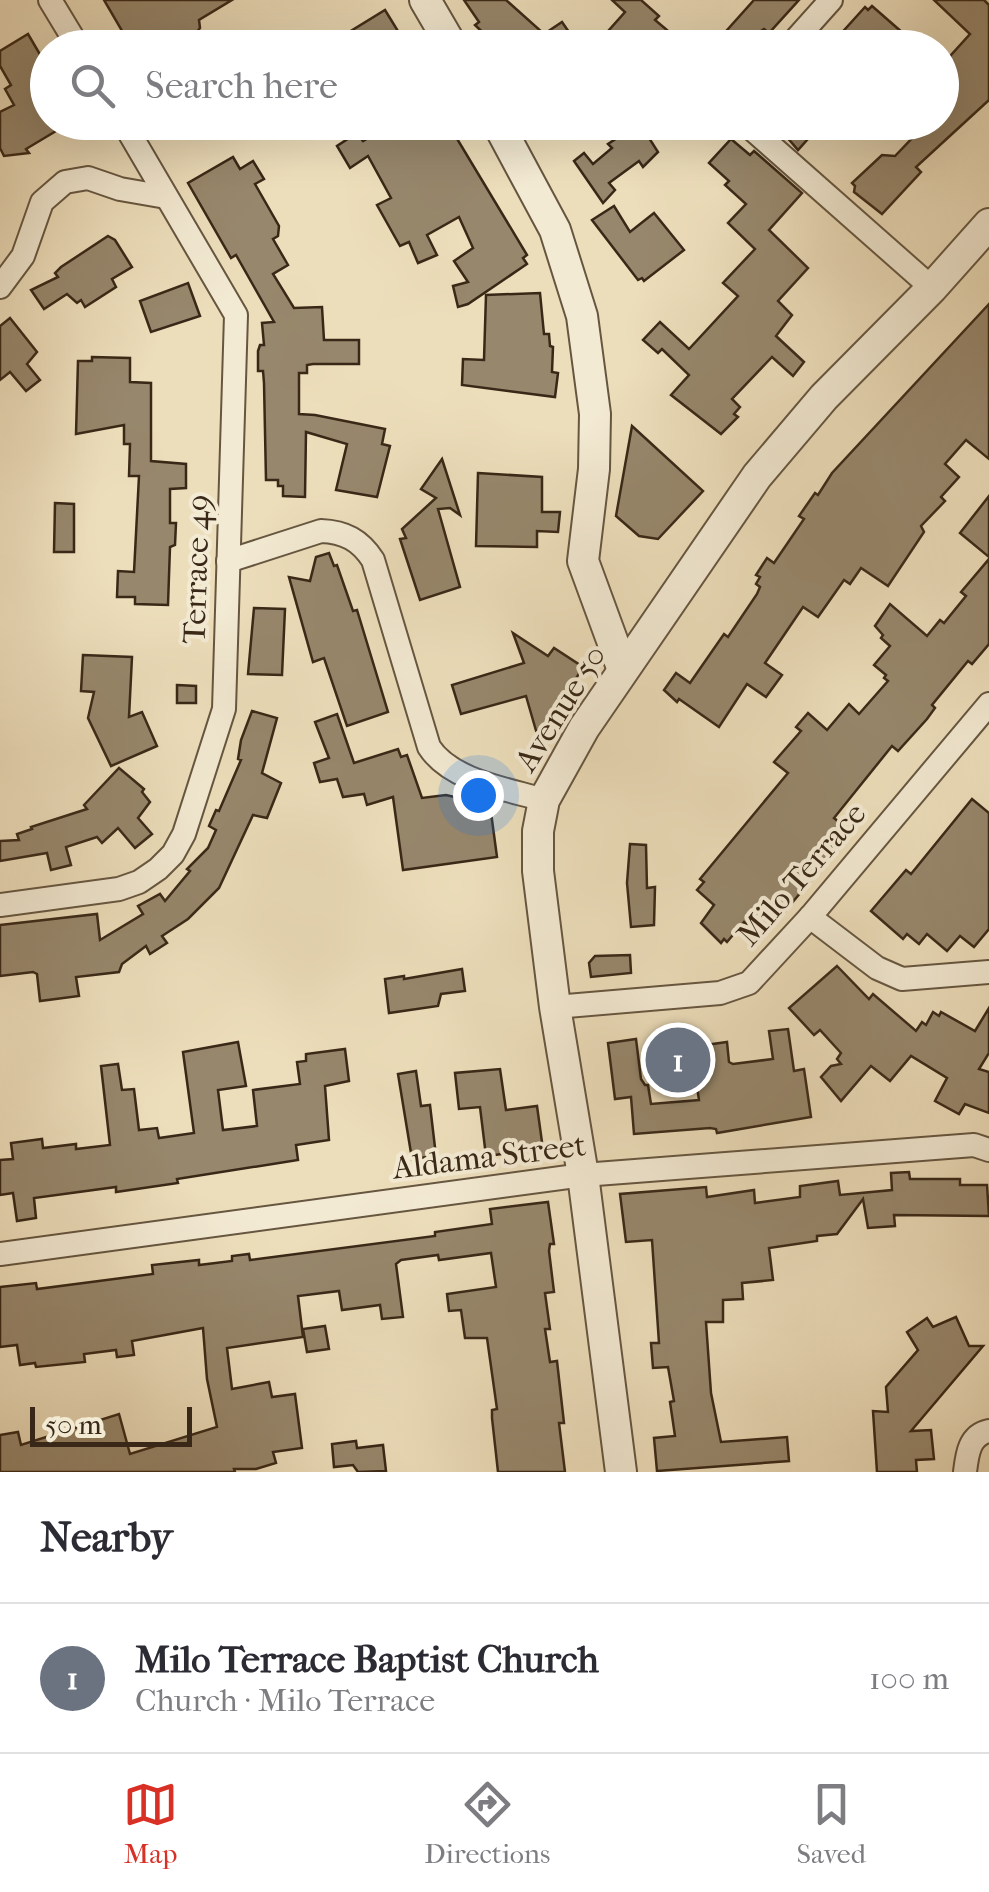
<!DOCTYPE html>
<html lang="en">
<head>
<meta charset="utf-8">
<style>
  :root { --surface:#fff; --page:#f7f7f7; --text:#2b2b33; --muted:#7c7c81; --line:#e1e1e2; --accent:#d93025 }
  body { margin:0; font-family:"IM FELL French Canon",serif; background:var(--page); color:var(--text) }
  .scale { position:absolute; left:30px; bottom:25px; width:162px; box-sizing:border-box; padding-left:10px; border:5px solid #392817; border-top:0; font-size:28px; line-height:35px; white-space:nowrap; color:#392817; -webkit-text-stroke:8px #f3ead3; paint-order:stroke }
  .you { position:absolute; left:478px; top:795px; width:35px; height:35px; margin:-25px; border:8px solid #fff; border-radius:50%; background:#1a73e8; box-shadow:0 0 0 15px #1a73e833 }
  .badge { display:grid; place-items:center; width:65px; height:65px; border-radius:50%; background:var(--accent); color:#fff; font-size:32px; font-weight:700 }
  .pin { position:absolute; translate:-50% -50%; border:5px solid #fff; box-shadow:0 2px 10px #0006 }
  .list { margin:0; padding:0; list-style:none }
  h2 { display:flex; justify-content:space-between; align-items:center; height:130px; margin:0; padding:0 40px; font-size:42px }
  h2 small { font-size:32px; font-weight:400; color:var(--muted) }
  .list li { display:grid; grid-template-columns:65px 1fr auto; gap:30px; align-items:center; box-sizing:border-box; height:150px; padding:0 40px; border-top:2px solid var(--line) }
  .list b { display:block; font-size:38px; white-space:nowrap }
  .list p { margin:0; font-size:32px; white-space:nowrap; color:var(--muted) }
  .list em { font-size:32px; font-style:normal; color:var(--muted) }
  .icon { flex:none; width:55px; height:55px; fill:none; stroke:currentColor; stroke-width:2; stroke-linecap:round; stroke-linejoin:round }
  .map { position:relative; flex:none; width:989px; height:1472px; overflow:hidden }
  .search { position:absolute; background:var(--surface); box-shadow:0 10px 40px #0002; left:30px; right:30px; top:30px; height:110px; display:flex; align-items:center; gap:25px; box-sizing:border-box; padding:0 35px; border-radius:55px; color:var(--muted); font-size:38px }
  .sheet { height:280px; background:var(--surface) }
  nav { display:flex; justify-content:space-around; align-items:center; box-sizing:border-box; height:140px; border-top:2px solid var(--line); background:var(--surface); font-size:28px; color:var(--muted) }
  nav a { display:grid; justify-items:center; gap:5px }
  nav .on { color:var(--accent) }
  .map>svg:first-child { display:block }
  .building { fill:#97876c; stroke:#392817; stroke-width:2.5 }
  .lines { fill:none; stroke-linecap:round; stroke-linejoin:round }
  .minor-casing { stroke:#665640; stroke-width:26 }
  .tertiary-casing { stroke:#665640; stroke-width:34 }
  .minor { stroke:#f3ead3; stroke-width:22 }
  .tertiary { stroke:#f3ead3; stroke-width:30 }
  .labels { text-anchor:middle; stroke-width:8; stroke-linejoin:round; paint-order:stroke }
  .street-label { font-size:32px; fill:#392817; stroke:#f3ead3 }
</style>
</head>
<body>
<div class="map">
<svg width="989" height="1472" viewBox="0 0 989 1472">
  <rect width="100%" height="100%" fill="#eddebb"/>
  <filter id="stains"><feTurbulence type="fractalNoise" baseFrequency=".002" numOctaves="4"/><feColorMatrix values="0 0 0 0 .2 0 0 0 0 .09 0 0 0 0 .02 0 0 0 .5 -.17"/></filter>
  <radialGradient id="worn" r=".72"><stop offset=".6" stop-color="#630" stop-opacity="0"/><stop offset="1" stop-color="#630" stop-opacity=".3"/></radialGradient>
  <!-- building -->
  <g class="building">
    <path d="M104 0H232L199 20 200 28 193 37 185 38 175 33 150 48H132Z"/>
    <path d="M464 0H506L544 34 562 22 580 48H499L475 25 479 22Z"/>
    <path d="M612 0H641L659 16 655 20 674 36 664 48H648L638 38 630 48H593L625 12Z"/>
    <path d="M754 0H799L769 33 764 29 758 33 744 48H711Z"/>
    <path d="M934 0H984L989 5V100L916 167 921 172 882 214 854 192 855 186 852 183 882 155 895 156 917 133 905 122H942V65L970 34Z"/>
    <path d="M872 6 904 34 892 48 877 38 869 48H828L865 7 868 10Z"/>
    <path d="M385 10 401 36 382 48H354L346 34Z"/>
    <path d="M28 34 48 68V122H71L26 149 29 153 4 156 0 148V112L14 105 5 89 11 85 0 66V51Z"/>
    <path d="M395 122H447L527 255 523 258 527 264 468 304 458 307 453 286 468 282 454 261 473 248 459 217 427 235 437 255 418 263 409 242 400 246 377 205 391 198 368 156 350 168 337 146 357 133 363 141Z"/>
    <path d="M599 122H666L649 138 658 152 643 167 639 161 609 183 615 190 603 203 574 161 584 153 593 164 612 148 608 144 617 138Z"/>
    <path d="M774 122H823L798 150Z"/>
    <path d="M731 139 750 155 754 151 802 193 769 230 808 268 778 301 792 315 776 336 804 362 793 376 772 357 732 399 740 407 734 414 738 417 721 434 671 395 689 375 662 349 658 353 643 340 660 322 689 349 738 296 723 283 755 249 728 223 746 204 725 185 729 181 709 163Z"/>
    <path d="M233 157 240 169 253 161 264 179 255 184 279 226 278 236 273 239 288 265 273 274 294 308 322 307 324 340H359V364H313L307 365V373H299V414L315 415 385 429 382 444 390 446 377 497 336 490 347 444 306 432 305 497 283 496V486H278V480H266L264 383 263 371H258V351L260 345H264L262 323 274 322 236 255 231 258 188 183Z"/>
    <path d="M614 206 630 232 654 213 684 250 644 281 642 278 638 280 592 220Z"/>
    <path d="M108 236 115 240 132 267 112 279 116 287 85 307 81 300 77 303 67 294 44 309 31 290 58 277 55 273 61 267Z"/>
    <path d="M188 283 200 316 151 332 140 301Z"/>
    <path d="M540 293 544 334H549L550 346 553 347 552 372 558 373 555 397 462 385 463 359 484 360 486 295Z"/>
    <path d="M989 304V459L966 440 945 464 959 477 941 497 945 501 921 526 924 532 888 586 861 568 850 584 844 580 818 617 803 607 765 663 782 675 766 697 747 684 719 727 679 699 677 702 664 690 676 673 690 683 724 634 728 637 757 594 760 587 756 584 760 577 756 575 767 558 774 563 804 519 799 516 815 493 818 495 832 473Z"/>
    <path d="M10 318 37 352 27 364 40 380 26 391 10 372 0 380V326Z"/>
    <path d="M92 357 130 358V382L151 383V461L186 464V488L170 489V523H176L175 545 170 547 168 605 135 604V597H117L118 571 134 572 139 476H129L130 444H124V425L76 434 78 361H92Z"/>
    <path d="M632 426 703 491 658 539 639 536 616 516Z"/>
    <path d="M442 459 460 515 450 508 438 509 460 587 420 600 400 539 406 538 402 529 436 498 421 489Z"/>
    <path d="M478 473 542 477V512H560L558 532 537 531V547L476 546Z"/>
    <path d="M989 496V557L960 533Z"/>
    <path d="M55 503 74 504V552H54Z"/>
    <path d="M329 553 334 566 337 565 353 611 357 610 388 712 347 726 324 658 313 662 289 577 310 581 316 557Z"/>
    <path d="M989 559V644L972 664 968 661 932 705 935 708 927 719 898 751 892 746 834 818 851 832 777 921 775 919 760 936 744 922 727 942 724 939 721 943 701 923 714 905 697 890 704 882 700 879 788 773 774 762 801 731 796 727 808 713 827 730 849 704 859 714 888 681 884 678 886 675 874 665 890 646 881 638 883 635 875 626 890 604 927 636 940 620 944 623 966 596 961 592Z"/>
    <path d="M254 608 285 609 282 675 248 674Z"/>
    <path d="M513 633 548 656 554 648 583 667 556 712 554 710 537 734 526 696 461 714 452 685 524 663Z"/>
    <path d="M83 655 132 657 129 717 142 712 157 746 111 766 88 718 94 692 81 691Z"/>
    <path d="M177 685 196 686V703H177Z"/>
    <path d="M252 711 277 718 262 773 281 783 267 818 253 815 219 888 188 919 162 936 167 943 150 954 146 946 122 964 119 972 76 977 79 996 40 1001 37 974 33 972 0 976V925L97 914 100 940 143 914 138 906 160 894 165 901 190 871 187 869 208 848 216 830 209 826 216 810 219 811 241 760 238 759 241 740Z"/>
    <path d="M337 714 354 763 398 749 401 757 407 755 422 798 446 795 490 805 497 857 403 870 393 797 367 805 364 794 343 797 337 779 320 782 314 763 329 758 315 722Z"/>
    <path d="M119 768 144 789 142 792 150 802 138 818 152 834 135 848 118 828 102 843 97 837 66 847 71 865 51 870 47 853 0 861V841L19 840 17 834 32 829 31 827 87 809 84 805Z"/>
    <path d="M972 799 989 813V929L974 947 960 936 947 951 927 934 919 944 907 934 903 939 871 911 906 870 911 874Z"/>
    <path d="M630 844 646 845 647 888 655 887 654 925 631 927 627 883Z"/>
    <path d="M630 955 631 973 591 977 589 963 595 956Z"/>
    <path d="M837 966 869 999 873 994 916 1031 922 1022 926 1025 933 1012 939 1016 941 1012 975 1031 989 1008V1053L979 1069 989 1072V1113L965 1104 959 1114 935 1101 947 1078 911 1056 890 1081 871 1066 841 1101 821 1077 831 1066 841 1064 837 1059 841 1053 820 1030 814 1035 789 1008Z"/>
    <path d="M462 969 465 991 441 994 438 1006 389 1013 385 979 404 976V979Z"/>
    <path d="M788 1029 794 1071 804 1069 811 1117 717 1133 716 1129 710 1128 634 1134 631 1097 615 1099 608 1043 636 1039 641 1079 645 1085H648L651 1104 699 1100 691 1047 727 1042 729 1062 733 1064 773 1059 769 1031Z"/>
    <path d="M238 1042 246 1086 218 1090 223 1130 257 1126 253 1090 300 1084 297 1062 306 1061V1054L345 1049 349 1081 325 1086 329 1140 296 1145 298 1160 177 1179 178 1183 116 1192V1187L34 1198 36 1218 17 1221 13 1193 0 1195V1160L13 1159 11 1143 42 1139 43 1148 76 1144V1149L110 1145 101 1066 118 1064 122 1090 134 1089 139 1130 157 1128 159 1138 194 1133 183 1052Z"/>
    <path d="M500 1069 506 1110 537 1106 542 1142 534 1150 486 1156 480 1107 459 1109 455 1073Z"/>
    <path d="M416 1071 421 1106 430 1105 436 1156 412 1159 398 1074Z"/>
    <path d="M909 1172 910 1179H960V1185H987L989 1216 894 1215 895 1226 868 1228 863 1199 837 1234 817 1236V1241L769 1248 773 1280 742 1283 743 1299 723 1300V1322H706L711 1393 721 1442 787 1437 789 1461 657 1471 654 1438 675 1436 670 1402 674 1401 668 1367 653 1368 651 1343H659L652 1240 626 1242 620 1194 706 1187 707 1197 754 1190 755 1203 800 1197V1186L838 1181 840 1195 892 1190 891 1173Z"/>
    <path d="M548 1202 554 1244H550L549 1251 554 1292 545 1293 550 1329H545L550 1362 557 1361 564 1423H559L565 1472H498L492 1418V1410L497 1409 487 1338H465L461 1310 449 1311 447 1294 496 1287 491 1253 439 1260 438 1255 401 1260 396 1264 403 1317 382 1319 380 1305 342 1310 339 1291 298 1296 303 1337 227 1348 232 1389 269 1382 272 1397 295 1394 302 1448 273 1452 276 1463 256 1469H234L235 1472H0V1435L18 1432 21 1445 119 1414 130 1454 217 1427 207 1379 203 1328 132 1341 134 1355 117 1357 116 1350 84 1354 85 1362 36 1367 35 1363 20 1365 17 1345 0 1347V1287L36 1283 37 1289 153 1274 152 1265 199 1260V1265L232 1261V1256L249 1254 250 1260 435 1236V1232L492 1224 490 1209Z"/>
    <path d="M956 1317 969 1346H983L911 1431 931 1430 934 1459 916 1460 917 1472H877L873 1411 888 1412 886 1387 918 1350 907 1332 927 1318 933 1327Z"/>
    <path d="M325 1326 329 1349 307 1352 303 1329Z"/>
    <path d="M356 1441 357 1448 383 1445 386 1471 358 1472 353 1465 334 1467 332 1444Z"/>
  </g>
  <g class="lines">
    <!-- minor casing -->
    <g class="minor-casing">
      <g id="minor">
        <path d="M50 0 79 48"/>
        <path d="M788 48 831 0"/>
        <path d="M744 122 932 288"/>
        <path d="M0 287 23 256 42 202 65 182 88 178 120 189 166 197"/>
        <path d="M228 561 321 531C345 532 360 540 373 560L429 747C451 781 507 789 544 800"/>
        <path d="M0 905 119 889 139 882 158 869 173 854 184 834 224 709 236 315 123 122"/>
        <path d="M810 917 877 968 902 979 989 972"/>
        <path d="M555 1007 720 993 749 983 810 917 989 704"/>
        <path d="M0 1254 583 1175 974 1145 989 1150"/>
        <path d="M965 1472C967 1455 969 1435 989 1431"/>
      </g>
    </g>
    <!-- tertiary casing -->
    <g class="tertiary-casing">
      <g id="tertiary">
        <path d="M425 0 453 48"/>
        <path d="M497 122 555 230 582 316 595 414 594 469 583 561 623 670"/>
        <path d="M621 1472 583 1175 555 1007 538 871V831L544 800 584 728 757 476 824 397 932 288 989 224"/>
      </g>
    </g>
    <!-- minor -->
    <use href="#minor" class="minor"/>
    <!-- tertiary -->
    <use href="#tertiary" class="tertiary"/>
  </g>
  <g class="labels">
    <!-- street labels -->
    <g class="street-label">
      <text transform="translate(196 569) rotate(-88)" y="11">Terrace 49</text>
      <text transform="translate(560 708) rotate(-58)" y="11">Avenue 50</text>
      <text transform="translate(801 874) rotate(-49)" y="11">Milo Terrace</text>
      <text transform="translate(489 1156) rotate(-7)" y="11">Aldama Street</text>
    </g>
  </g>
  <rect width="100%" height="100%" filter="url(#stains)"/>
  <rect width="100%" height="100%" fill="url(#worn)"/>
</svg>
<div class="scale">50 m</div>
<div class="you"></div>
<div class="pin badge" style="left:678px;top:1060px;background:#6b7280">1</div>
<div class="search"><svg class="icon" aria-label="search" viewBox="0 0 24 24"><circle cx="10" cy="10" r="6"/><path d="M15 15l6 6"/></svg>Search here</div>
</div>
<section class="sheet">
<h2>Nearby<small></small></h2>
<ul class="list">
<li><span class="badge" style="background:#6b7280">1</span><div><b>Milo Terrace Baptist Church</b><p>Church · Milo Terrace</p></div><em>100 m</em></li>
</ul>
</section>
<nav>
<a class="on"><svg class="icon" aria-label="map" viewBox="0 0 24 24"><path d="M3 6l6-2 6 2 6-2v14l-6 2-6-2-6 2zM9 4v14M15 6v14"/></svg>Map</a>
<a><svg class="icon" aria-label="directions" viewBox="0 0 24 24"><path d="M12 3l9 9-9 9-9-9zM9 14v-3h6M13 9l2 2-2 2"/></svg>Directions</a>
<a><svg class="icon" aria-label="saved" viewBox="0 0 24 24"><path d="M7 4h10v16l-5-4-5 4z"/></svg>Saved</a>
</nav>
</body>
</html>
